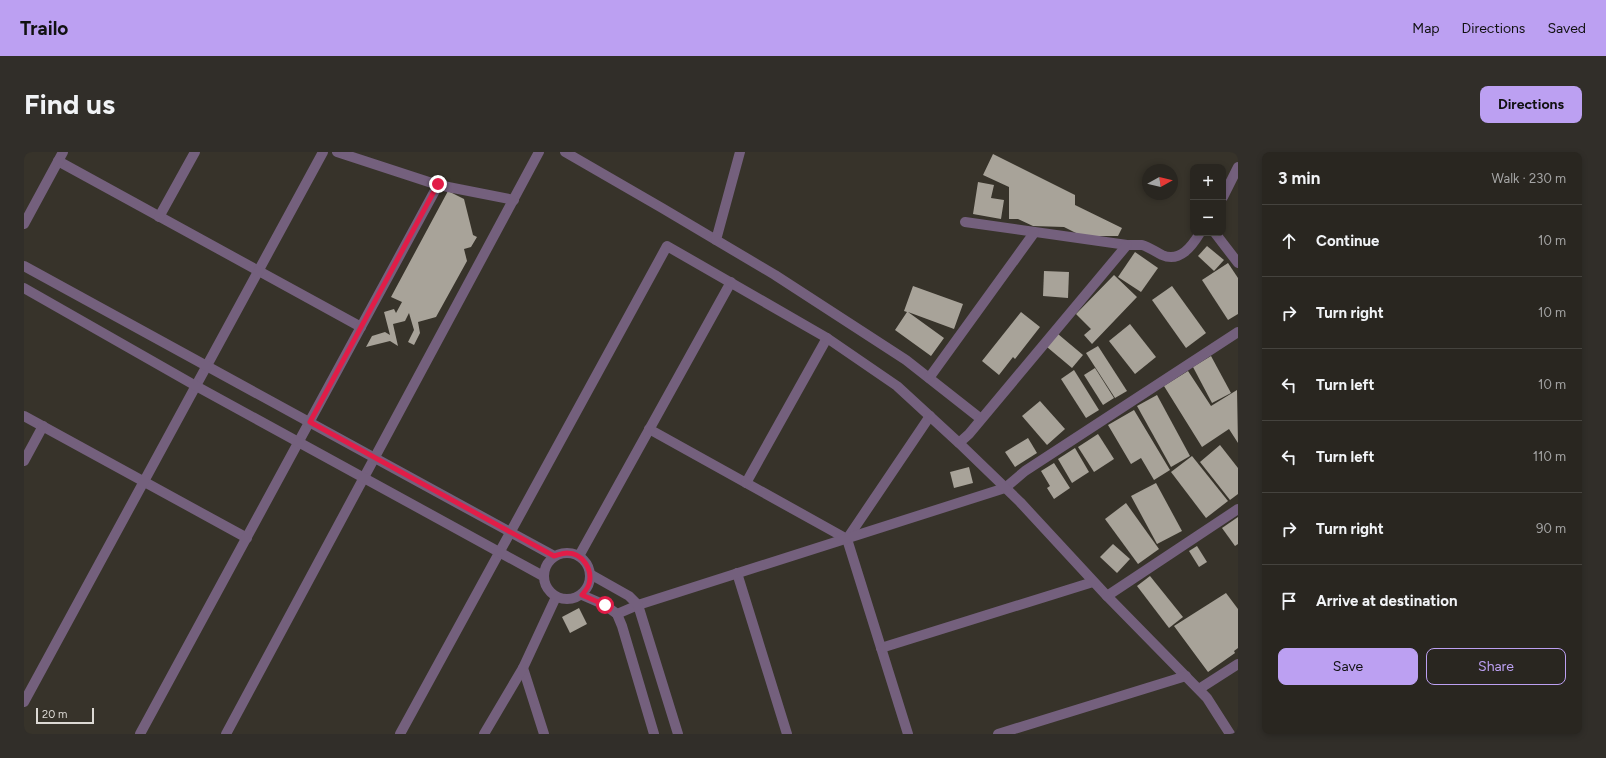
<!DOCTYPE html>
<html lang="en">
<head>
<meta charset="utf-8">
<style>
  :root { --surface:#292620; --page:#312e29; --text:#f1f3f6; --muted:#a5a5a5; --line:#45433e; --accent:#bca0f2 }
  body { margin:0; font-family:Figtree,sans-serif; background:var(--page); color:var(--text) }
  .controls { position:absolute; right:12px; top:12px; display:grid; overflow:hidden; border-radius:8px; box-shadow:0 2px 6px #0003 }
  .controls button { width:36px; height:36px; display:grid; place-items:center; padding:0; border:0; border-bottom:1px solid var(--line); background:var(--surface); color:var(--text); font:20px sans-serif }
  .compass { position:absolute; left:1118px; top:12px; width:36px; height:36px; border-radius:50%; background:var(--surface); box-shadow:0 2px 6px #0003; rotate:82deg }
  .scale { position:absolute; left:12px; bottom:10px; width:58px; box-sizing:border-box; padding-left:4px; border:2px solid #dcd9d4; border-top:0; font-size:11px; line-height:14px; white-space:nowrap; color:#dcd9d4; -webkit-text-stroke:3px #37332a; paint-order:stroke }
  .stop { position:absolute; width:12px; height:12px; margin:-9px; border:3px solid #e11d48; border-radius:50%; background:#fff }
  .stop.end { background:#e11d48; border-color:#fff; box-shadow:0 1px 4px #0008 }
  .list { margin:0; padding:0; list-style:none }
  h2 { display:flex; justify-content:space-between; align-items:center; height:52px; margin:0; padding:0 16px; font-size:17px }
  h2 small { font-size:13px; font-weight:400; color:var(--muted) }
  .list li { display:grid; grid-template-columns:26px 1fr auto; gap:12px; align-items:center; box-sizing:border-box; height:72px; padding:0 16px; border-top:1px solid var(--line) }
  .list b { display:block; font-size:15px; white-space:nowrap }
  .list em { font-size:13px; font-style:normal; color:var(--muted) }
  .actions { display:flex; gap:8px; padding:12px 16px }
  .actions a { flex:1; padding:9px 0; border:1px solid var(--accent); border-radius:8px; text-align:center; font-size:14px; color:var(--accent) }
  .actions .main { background:var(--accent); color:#111 }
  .icon { flex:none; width:22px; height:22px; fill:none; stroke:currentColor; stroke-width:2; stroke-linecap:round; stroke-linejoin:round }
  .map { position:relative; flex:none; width:1214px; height:582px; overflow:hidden; border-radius:8px }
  header { display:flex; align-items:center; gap:24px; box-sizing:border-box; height:56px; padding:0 20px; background:var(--accent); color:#111 }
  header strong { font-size:19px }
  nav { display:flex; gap:22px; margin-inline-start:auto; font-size:14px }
  .intro { display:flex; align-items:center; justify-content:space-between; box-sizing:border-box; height:96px; padding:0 24px }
  h1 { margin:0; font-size:28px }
  .button { padding:10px 18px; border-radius:8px; background:var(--accent); color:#111; font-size:14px; font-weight:700 }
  main { display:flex; gap:24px; padding:0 24px }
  aside { flex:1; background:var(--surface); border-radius:8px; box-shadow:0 2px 6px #0003 }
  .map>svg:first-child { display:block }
  .building { fill:#a8a399 }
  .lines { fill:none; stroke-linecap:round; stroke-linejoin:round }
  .minor { stroke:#74607d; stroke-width:10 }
  .tertiary { stroke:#74607d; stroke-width:10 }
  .route { stroke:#e11d48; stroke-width:5 }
</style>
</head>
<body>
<header>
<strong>Trailo</strong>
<nav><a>Map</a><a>Directions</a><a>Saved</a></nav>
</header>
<div class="intro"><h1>Find us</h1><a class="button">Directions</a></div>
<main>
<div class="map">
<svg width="1214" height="582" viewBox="0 0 1214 582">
  <rect width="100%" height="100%" fill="#37332a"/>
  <!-- building -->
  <g class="building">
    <path d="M969 2 1051 43V53L1098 76 1094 84H1058L1040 75 1009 74 994 67H985V35L959 23Z"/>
    <path d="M954 30 970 33 967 46 980 48 977 67 949 62Z"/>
    <path d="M424 39 440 47 449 83 453 85 447 95 440 97 443 109 412 165 394 170 396 181 390 193 384 190 390 178 385 161 381 169 369 172 374 194 366 189 342 195 348 184 361 180 366 183 360 160 370 157 372 161 378 150 367 145Z"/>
    <path d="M1183 94 1200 108 1190 119 1174 104Z"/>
    <path d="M1111 100 1134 116 1117 140 1094 125Z"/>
    <path d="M1204 111 1214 126V162L1204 168 1178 128Z"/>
    <path d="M1020 119 1045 120 1044 146 1019 144Z"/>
    <path d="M1090 123 1113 145 1068 192 1060 183 1067 177 1052 162Z"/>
    <path d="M889 134 939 152 930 177 884 160 920 186 907 204 871 178 883 160 880 159Z"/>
    <path d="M1148 134 1182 181 1162 196 1128 148Z"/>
    <path d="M997 160 1016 175 991 207 989 205 975 223 958 209Z"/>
    <path d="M1106 172 1132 205 1111 222 1085 189Z"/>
    <path d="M1034 182 1059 203 1048 216 1023 195Z"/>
    <path d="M1074 194 1103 239 1091 246 1062 201Z"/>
    <path d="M1187 204 1207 241 1188 251 1169 215Z"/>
    <path d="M1071 216 1090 246 1079 253 1060 223Z"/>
    <path d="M1050 218 1075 258 1062 266 1037 227Z"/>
    <path d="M1164 219 1187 254 1213 238 1214 291 1205 277 1178 295 1140 234Z"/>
    <path d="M1133 243 1166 304 1147 315 1113 254Z"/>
    <path d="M1016 249 1041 277 1023 293 998 264Z"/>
    <path d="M1110 258 1146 318 1130 328 1117 306 1107 312 1084 273Z"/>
    <path d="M1074 282 1090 307 1070 320 1054 295Z"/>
    <path d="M1004 286 1013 301 991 315 981 300Z"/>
    <path d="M1196 293 1214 316V342L1206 348 1176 310Z"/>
    <path d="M1051 296 1065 320 1048 331 1034 307Z"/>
    <path d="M1168 304 1204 349 1182 366 1147 320Z"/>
    <path d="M1030 311 1046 336 1030 347 1023 336 1026 334 1017 319Z"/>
    <path d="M945 315 949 331 930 336 926 320Z"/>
    <path d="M1132 331 1158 379 1133 392 1107 344Z"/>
    <path d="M1102 351 1135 397 1114 412 1081 367Z"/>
    <path d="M1214 365V392L1211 394 1198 376Z"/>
    <path d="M1089 392 1106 407 1093 421 1076 405Z"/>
    <path d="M1173 394 1183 410 1175 415 1165 399Z"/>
    <path d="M1126 424 1159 465 1145 476 1113 434Z"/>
    <path d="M1202 441 1214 457V496L1210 499 1211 501 1184 520 1150 474Z"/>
    <path d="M555 456 563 472 546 481 538 465Z"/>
  </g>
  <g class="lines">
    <!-- minor -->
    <g class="minor">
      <path d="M313 0 414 33 490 48"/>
      <path d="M541 0 638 56 751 123 882 208 957 267"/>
      <path d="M34 9 337 175"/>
      <path d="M1199 45 1214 15"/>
      <path d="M135 65 171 0"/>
      <path d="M941 70 1103 93C1108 93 1113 93 1118 93 1125 95 1132 100 1138 103 1156 111 1168 94 1176 81"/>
      <path d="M0 72 39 0"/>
      <path d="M1191 81 1214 111"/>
      <path d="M692 88 716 0"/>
      <path d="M905 226 1010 81"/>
      <path d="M0 264 223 386"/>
      <path d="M625 277 823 387 884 582"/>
      <path d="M935 291 945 282 1103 93"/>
      <path d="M0 309 19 274"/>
      <path d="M722 331 803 186"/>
      <path d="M823 387 906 264"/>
      <path d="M555 404 707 130"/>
      <path d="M713 421 763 582"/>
      <path d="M1083 444 1214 357"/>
      <path d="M593 462 614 453 981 336 1001 319 1214 180"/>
      <path d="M857 496 1069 430"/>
      <path d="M499 516 520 582"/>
      <path d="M1175 537 1214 512"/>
      <path d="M0 550 299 0"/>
      <path d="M116 582 414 33"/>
      <path d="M202 582 515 0"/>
      <path d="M376 582 643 94 803 186 873 234 935 291 996 350 1083 444 1183 546 1206 582"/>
      <path d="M460 582 499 516 532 445"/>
      <path d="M974 582 1162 524"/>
    </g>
    <!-- tertiary -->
    <g class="tertiary">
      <path d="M0 114 530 404"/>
      <path d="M0 136 172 234 519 424"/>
      <circle cx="543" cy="424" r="23"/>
      <path d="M566 422 605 444 614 453 654 582"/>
      <path d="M558 443 581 453 593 462 598 474 630 582"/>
    </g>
  </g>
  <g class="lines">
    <!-- route -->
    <path class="route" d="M414 32 286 270 530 404C534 403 539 401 543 401 559 401 569 418 565 432 564 436 560 440 558 443L581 453"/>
  </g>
</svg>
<div class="controls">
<button>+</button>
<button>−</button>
</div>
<svg class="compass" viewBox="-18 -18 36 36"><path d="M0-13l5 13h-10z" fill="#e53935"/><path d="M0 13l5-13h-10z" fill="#a5a5a5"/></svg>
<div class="scale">20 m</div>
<div class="stop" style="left:581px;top:453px"></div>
<div class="stop end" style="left:414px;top:32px"></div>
</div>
<aside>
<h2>3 min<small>Walk · 230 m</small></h2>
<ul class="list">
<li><svg class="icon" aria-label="ahead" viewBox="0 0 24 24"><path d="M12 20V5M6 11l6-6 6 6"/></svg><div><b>Continue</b></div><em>10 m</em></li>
<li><svg class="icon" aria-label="right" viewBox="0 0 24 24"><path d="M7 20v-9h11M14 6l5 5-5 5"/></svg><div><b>Turn right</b></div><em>10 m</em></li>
<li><svg class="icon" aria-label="left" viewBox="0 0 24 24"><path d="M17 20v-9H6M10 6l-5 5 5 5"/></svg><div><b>Turn left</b></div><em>10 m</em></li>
<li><svg class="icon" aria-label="left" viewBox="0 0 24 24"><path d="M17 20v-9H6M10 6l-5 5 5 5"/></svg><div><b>Turn left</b></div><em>110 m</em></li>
<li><svg class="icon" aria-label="right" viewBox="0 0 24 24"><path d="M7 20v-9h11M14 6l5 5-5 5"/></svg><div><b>Turn right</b></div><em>90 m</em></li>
<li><svg class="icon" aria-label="arrive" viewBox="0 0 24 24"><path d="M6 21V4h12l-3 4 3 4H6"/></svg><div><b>Arrive at destination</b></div></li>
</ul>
<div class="actions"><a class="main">Save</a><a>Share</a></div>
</aside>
</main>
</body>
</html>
